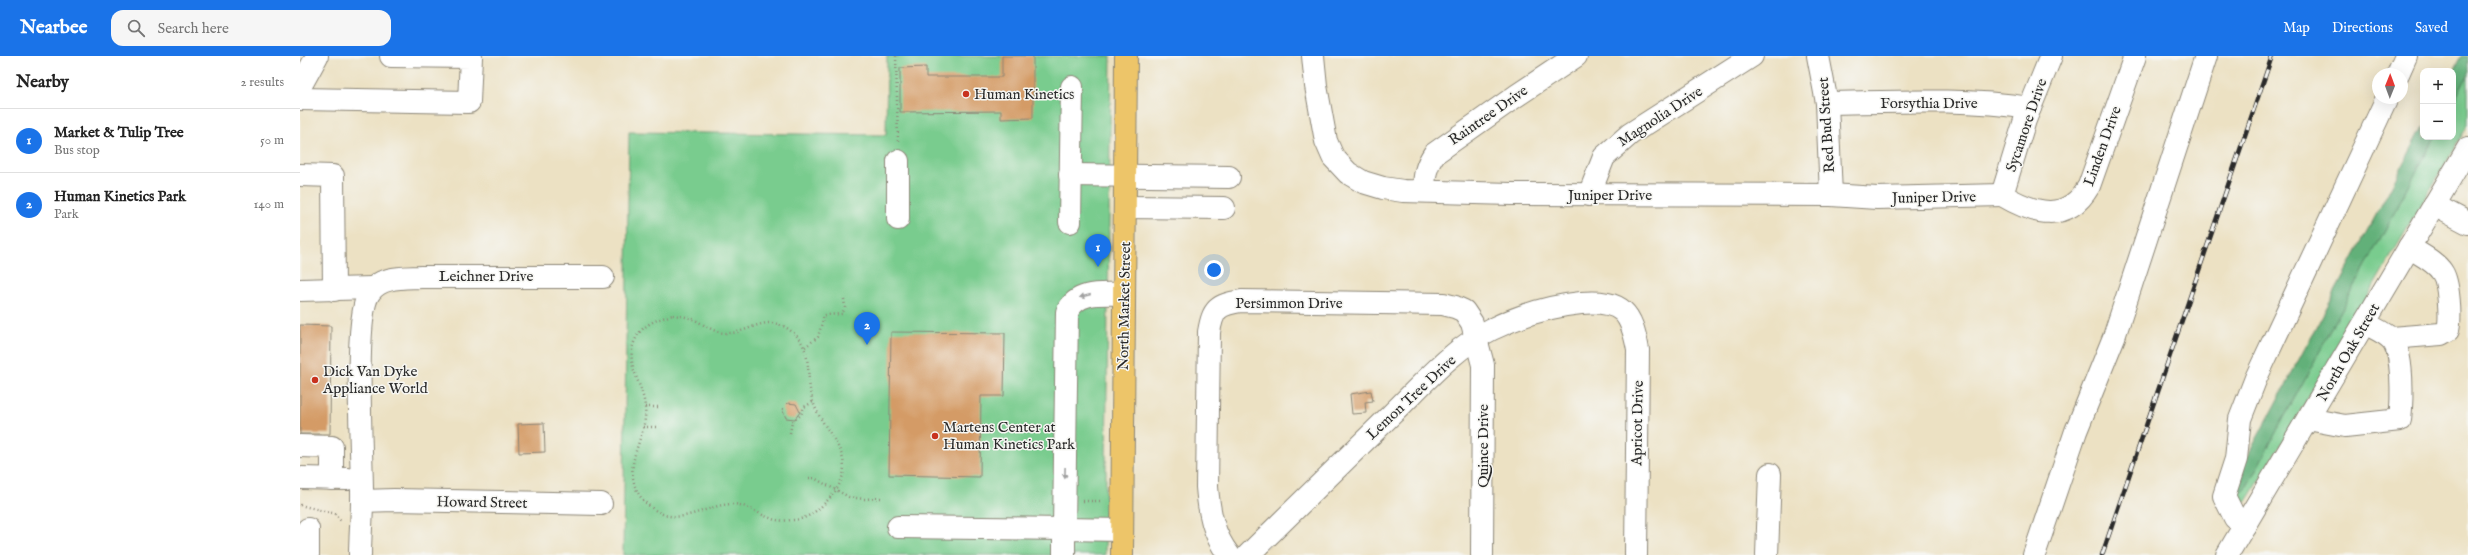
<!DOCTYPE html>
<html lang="en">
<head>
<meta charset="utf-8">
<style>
  :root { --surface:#fff; --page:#f6f6f6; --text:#222; --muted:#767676; --line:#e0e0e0; --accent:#1a73e8 }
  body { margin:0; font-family:"IM FELL English",serif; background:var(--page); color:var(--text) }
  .controls { position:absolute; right:12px; top:12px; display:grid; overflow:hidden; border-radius:8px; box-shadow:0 4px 16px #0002 }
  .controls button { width:36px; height:36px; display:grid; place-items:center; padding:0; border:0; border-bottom:1px solid var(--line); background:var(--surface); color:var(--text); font:20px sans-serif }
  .compass { position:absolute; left:2072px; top:12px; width:36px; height:36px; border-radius:50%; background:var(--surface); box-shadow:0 4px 16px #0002; rotate:1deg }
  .you { position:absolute; left:914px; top:214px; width:14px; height:14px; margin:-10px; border:3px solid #fff; border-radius:50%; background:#1a73e8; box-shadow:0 0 0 6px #1a73e833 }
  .badge { display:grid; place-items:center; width:26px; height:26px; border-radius:50%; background:var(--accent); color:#fff; font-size:13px; font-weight:700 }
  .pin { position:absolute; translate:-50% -33px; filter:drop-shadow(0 1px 2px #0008) }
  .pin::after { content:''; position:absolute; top:21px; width:14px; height:12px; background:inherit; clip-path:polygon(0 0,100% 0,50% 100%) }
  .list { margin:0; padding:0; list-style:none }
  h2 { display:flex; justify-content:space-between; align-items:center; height:52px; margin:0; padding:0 16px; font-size:17px }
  h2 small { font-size:13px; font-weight:400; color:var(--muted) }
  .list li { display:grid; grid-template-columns:26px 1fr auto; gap:12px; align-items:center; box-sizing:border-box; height:64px; padding:0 16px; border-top:1px solid var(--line) }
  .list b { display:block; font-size:15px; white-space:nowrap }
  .list p { margin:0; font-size:13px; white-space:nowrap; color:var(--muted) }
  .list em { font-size:13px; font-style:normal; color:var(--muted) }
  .icon { flex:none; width:22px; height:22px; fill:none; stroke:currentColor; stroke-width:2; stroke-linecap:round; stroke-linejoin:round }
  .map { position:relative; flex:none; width:2168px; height:499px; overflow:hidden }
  header { display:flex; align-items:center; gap:24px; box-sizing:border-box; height:56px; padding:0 20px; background:var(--accent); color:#fff }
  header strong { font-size:19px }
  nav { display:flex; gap:22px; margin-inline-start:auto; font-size:14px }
  .search { width:280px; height:36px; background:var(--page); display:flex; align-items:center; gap:10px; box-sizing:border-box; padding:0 14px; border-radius:12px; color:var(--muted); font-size:15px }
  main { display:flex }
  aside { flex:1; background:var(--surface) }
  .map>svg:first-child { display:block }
  .green { fill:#79cc8e; stroke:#527c5c }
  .forest { fill:#62b079; stroke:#466e52 }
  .building { fill:#d49b66 }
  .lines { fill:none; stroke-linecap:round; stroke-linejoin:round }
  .minor-casing { stroke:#8c8677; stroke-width:24 }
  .major-casing { stroke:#8c8677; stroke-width:24 }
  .path { stroke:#8c8677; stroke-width:2.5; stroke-dasharray:1 3; stroke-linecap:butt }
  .minor { stroke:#fff; stroke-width:22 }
  .major { stroke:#edc569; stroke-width:22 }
  .rail-casing { stroke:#2b2b2b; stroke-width:4.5 }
  .rail { stroke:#f6f6f2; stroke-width:3; stroke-dasharray:9; stroke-linecap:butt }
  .oneway { fill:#a0a0a0 }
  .poi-dot { fill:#c8321e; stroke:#f6f6f2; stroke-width:1.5 }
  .labels { text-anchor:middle; stroke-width:3; stroke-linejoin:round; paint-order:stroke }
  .poi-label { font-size:15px; fill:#2b2b2b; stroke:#f6f6f2; text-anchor:start }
  .street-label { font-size:15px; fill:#2b2b2b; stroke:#f6f6f2 }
</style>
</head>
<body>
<header>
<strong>Nearbee</strong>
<div class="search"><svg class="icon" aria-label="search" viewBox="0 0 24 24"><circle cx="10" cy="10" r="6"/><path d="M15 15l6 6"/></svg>Search here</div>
<nav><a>Map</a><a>Directions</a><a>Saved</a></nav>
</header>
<main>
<aside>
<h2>Nearby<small>2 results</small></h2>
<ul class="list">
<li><span class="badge">1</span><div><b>Market &amp; Tulip Tree</b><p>Bus stop</p></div><em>50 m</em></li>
<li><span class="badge">2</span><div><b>Human Kinetics Park</b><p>Park</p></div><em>140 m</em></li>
</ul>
</aside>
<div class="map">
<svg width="2168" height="499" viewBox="0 0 2168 499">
  <rect width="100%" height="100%" fill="#f6f6f2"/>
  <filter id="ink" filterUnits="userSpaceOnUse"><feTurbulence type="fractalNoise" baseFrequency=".025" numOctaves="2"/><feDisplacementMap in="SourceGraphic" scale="8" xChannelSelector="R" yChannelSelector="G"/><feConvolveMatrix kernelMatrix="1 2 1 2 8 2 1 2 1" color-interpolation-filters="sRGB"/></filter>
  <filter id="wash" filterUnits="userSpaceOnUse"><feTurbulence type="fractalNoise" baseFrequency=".012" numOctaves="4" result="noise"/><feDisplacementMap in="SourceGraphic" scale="16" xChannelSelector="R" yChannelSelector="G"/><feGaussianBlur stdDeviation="0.9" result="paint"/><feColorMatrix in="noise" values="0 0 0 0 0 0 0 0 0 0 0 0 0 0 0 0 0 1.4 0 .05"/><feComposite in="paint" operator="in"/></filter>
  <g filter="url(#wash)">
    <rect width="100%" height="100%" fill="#ece1c3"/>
    <!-- green -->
    <g class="green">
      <path d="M587 0H811L805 499H323L329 76 586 79Z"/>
      <path d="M2168 19V69L1951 439 1947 445 1939 446 1935 440V430L1945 434 2135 81H2153V47Z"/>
    </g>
    <!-- forest -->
    <g class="forest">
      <path d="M2162 0H2168V19L2153 47V16Z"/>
      <path d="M2123 71V81H2135L1945 434 1938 433 1933 427Z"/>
    </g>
    <g id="blocks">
      <!-- building -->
      <g class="building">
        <path d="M702 0H733V62L701 63V55L600 56V12L626 11V21H702Z"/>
        <path d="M0 269 31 270 30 378H0Z"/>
        <path d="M591 276 705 277 704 340H681L680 421 589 419Z"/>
        <path d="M1071 335 1073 345 1065 346 1066 357 1052 358 1050 338Z"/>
        <path d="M488 347 496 348 500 356 495 363 486 362 482 353Z"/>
        <path d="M244 367 245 396 219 397 218 368Z"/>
      </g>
    </g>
  </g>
  <g filter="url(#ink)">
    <use href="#blocks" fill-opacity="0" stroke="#8c8677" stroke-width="1"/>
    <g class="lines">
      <!-- minor casing -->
      <g class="minor-casing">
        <g id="minor">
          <path d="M1013 0 1016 30 1026 85 1033 101 1048 117 1063 126 1083 132 1103 135 1211 138 1531 139 1577 142 1702 139"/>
          <path d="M1518 0 1527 47 1531 139"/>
          <path d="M2098 18 2106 0"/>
          <path d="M0 31 17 0"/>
          <path d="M0 43 169 46 171 1 91 0"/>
          <path d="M1527 47C1594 46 1663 42 1730 52"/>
          <path d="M0 119 33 120 34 234"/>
          <path d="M770 119 929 121"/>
          <path d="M1124 134C1124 120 1126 110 1134 98L1216 40 1276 0"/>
          <path d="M1289 139 1304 101 1330 78 1452 0"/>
          <path d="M1702 139C1734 158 1767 168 1789 130L1835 0"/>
          <path d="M1702 139 1725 64 1751 0"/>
          <path d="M2134 149 2168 167"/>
          <path d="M825 151 924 152"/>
          <path d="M598 163V105"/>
          <path d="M770 166 772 31"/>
          <path d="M0 234 72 232"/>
          <path d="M2091 282 2141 278 2148 274C2151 263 2149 225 2142 216 2135 205 2119 198 2109 191"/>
          <path d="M2008 363 2045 370 2100 364C2102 346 2104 295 2091 283 2084 276 2073 272 2065 267"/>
          <path d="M0 390 32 391V423"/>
          <path d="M0 422 47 423"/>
          <path d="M62 445 94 444 301 448"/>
          <path d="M1945 469 1935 462 1924 440 1936 403 1940 363 1956 322 2087 42"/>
          <path d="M598 471 764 473 767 256C778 234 802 238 823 238"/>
          <path d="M8 499V473"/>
          <path d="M60 499C60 481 62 462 62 444 63 407 52 259 70 236 81 220 104 222 121 221H303"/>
          <path d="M764 499V473L822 474"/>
          <path d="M929 499C913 479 909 455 907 431L909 276C913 253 917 249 941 245L1143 248 1155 251 1164 255 1172 267 1183 309 1182 499"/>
          <path d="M948 499C996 452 1043 406 1091 359 1121 330 1153 292 1192 273 1219 260 1250 250 1281 247 1323 244 1331 256 1338 294L1336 499"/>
          <path d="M1467 499 1470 418"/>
          <path d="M1734 499 1776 375 1814 281 1906 0"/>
          <path d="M1927 499 2168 92"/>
        </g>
      </g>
      <!-- major casing -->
      <g class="major-casing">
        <path id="major" d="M822 499 826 0"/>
      </g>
      <!-- path -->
      <g class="path">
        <path d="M596 0 598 87"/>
        <path d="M373 259C380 260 389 261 395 264 405 269 413 276 425 277 449 279 465 255 491 275 514 292 505 318 512 342 522 381 569 402 526 446 516 456 506 464 491 464 484 465 476 465 470 462 458 458 446 448 432 448 403 449 380 473 352 452 342 445 335 435 333 422 329 398 348 376 345 351 343 327 324 309 335 284 342 268 358 263 373 259Z"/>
        <path d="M505 291 518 281 524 259 542 258 545 252 544 243"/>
        <path d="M345 351H359"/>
        <path d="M343 371H358"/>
        <path d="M490 377 492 366 501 359 504 351 513 346"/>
        <path d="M509 422H514L549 441 564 443 582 442"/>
        <path d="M783 445H802"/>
        <path d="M0 449 36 458 42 467"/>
      </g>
      <!-- minor -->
      <use href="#minor" class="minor"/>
      <!-- major -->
      <use href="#major" class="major"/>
      <!-- rail casing -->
      <g class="rail-casing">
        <path id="rail" d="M1802 499 1972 0"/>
      </g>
      <!-- rail -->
      <use href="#rail" class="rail"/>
    </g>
    <!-- one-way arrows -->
    <defs><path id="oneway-solid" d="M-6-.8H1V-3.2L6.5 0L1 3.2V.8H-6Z"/></defs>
    <g class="oneway">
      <use href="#oneway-solid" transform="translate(785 240) rotate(165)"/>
      <use href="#oneway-solid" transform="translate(765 417) rotate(91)"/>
    </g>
  </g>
  <!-- markers -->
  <g class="poi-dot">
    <circle cx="666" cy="38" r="4"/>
    <circle cx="15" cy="324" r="4"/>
    <circle cx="635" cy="380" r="4"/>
  </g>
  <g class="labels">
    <!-- poi labels -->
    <g class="poi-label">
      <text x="674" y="43">Human Kinetics</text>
      <text x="23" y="320">Dick Van Dyke<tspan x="23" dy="17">Appliance World</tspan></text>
      <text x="643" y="376">Martens Center at<tspan x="643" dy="17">Human Kinetics Park</tspan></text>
    </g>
    <!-- street labels -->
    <g class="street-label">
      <text x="1629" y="52">Forsythia Drive</text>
      <text transform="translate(1188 59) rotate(-35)" y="5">Raintree Drive</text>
      <text transform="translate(1360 60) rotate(-33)" y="5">Magnolia Drive</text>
      <text transform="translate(1526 69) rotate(-94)" y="5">Red Bud Street</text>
      <text transform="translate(1726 69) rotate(-71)" y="5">Sycamore Drive</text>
      <text transform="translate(1802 90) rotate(-70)" y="5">Linden Drive</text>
      <text x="1310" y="144">Juniper Drive</text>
      <text transform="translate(1634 141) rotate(-1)" y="5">Juniper Drive</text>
      <text x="186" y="225">Leichner Drive</text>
      <text x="989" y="252">Persimmon Drive</text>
      <text transform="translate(824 250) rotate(-89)" y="5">North Market Street</text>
      <text transform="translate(2048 296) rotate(-60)" y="5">North Oak Street</text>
      <text transform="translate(1111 341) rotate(-43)" y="5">Lemon Tree Drive</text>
      <text transform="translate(1337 367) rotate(-89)" y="5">Apricot Drive</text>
      <text transform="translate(1183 390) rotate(-90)" y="5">Quince Drive</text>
      <text transform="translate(182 446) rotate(1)" y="5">Howard Street</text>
    </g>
  </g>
</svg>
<div class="controls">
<button>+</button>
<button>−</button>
</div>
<svg class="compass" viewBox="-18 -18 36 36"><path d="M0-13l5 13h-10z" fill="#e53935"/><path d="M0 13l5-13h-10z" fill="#767676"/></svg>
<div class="you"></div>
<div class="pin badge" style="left:798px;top:211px">1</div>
<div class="pin badge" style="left:567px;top:289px">2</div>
</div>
</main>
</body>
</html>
